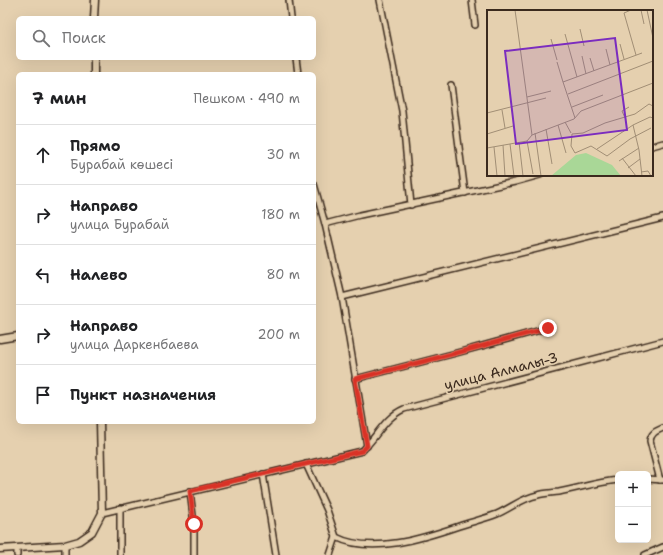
<!DOCTYPE html>
<html lang="ru">
<head>
<meta charset="utf-8">
<style>
  :root { --surface:#fff; --page:#f6f6f6; --text:#202124; --muted:#757577; --line:#e0e0e0 }
  body { margin:0; font-family:"Shantell Sans",sans-serif; background:var(--page); color:var(--text) }
  .controls { position:absolute; right:12px; bottom:12px; display:grid; overflow:hidden; border-radius:6px; box-shadow:0 4px 16px #0002 }
  .controls button { width:36px; height:36px; display:grid; place-items:center; padding:0; border:0; border-bottom:1px solid var(--line); background:var(--surface); color:var(--text); font:20px sans-serif }
  .stop { position:absolute; width:12px; height:12px; margin:-9px; border:3px solid #d93025; border-radius:50%; background:#fff }
  .stop.end { background:#d93025; border-color:#fff; box-shadow:0 1px 4px #0008 }
  .list { margin:0; padding:0; list-style:none }
  h2 { display:flex; justify-content:space-between; align-items:center; height:52px; margin:0; padding:0 16px; font-size:17px }
  h2 small { font-size:13px; font-weight:400; color:var(--muted) }
  .list li { display:grid; grid-template-columns:26px 1fr auto; gap:12px; align-items:center; box-sizing:border-box; height:60px; padding:0 16px; border-top:1px solid var(--line) }
  .list b { display:block; font-size:15px; white-space:nowrap }
  .list p { margin:0; font-size:13px; white-space:nowrap; color:var(--muted) }
  .list em { font-size:13px; font-style:normal; color:var(--muted) }
  .icon { flex:none; width:22px; height:22px; fill:none; stroke:currentColor; stroke-width:2; stroke-linecap:round; stroke-linejoin:round }
  .map { position:relative; flex:none; width:663px; height:555px; overflow:hidden }
  .search { position:absolute; background:var(--surface); box-shadow:0 4px 16px #0002; left:16px; top:16px; width:300px; height:44px; display:flex; align-items:center; gap:10px; box-sizing:border-box; padding:0 14px; border-radius:6px; color:var(--muted); font-size:15px }
  .panel { position:absolute; background:var(--surface); box-shadow:0 4px 16px #0002; left:16px; top:72px; width:300px; height:352px; border-radius:6px }
  .map>svg:first-child { display:block }
  .lines { fill:none; stroke-linecap:round; stroke-linejoin:round }
  .minor-casing { stroke:#3b2a1e; stroke-width:8 }
  .tertiary-casing { stroke:#3b2a1e; stroke-width:9 }
  .minor { stroke:#e5d0af; stroke-width:5 }
  .tertiary { stroke:#e5d0af; stroke-width:6 }
  .route { stroke:#d93025; stroke-width:5 }
  .labels { text-anchor:middle; stroke-width:3; stroke-linejoin:round; paint-order:stroke }
  .street-label { font-size:14px; fill:#3b2a1e; stroke:#e5d0af }
  .inset-road { fill:none; stroke:#a18e75; stroke-width:1 }
  .view { fill:#7b2cbf; fill-opacity:0.15; stroke:#7b2cbf; stroke-width:2 }
  .inset-edge { fill:none; stroke:#3b2a1e; stroke-width:2 }
</style>
</head>
<body>
<div class="map">
<svg width="663" height="555" viewBox="0 0 663 555">
  <rect width="100%" height="100%" fill="#e5d0af"/>
  <filter id="ink" filterUnits="userSpaceOnUse"><feTurbulence type="fractalNoise" baseFrequency=".025" numOctaves="2"/><feDisplacementMap in="SourceGraphic" scale="8" xChannelSelector="R" yChannelSelector="G"/><feConvolveMatrix kernelMatrix="1 2 1 2 8 2 1 2 1" color-interpolation-filters="sRGB"/></filter>
  <g filter="url(#ink)">
    <g class="lines">
      <!-- minor casing -->
      <g class="minor-casing">
        <g id="minor">
          <path d="M289 0 291 18"/>
          <path d="M380 0 402 111 411 205"/>
          <path d="M472 0 475 25"/>
          <path d="M296 58 298 74"/>
          <path d="M451 85 465 193"/>
          <path d="M652 146 663 143"/>
          <path d="M314 184 325 224"/>
          <path d="M342 297 663 218"/>
          <path d="M355 379 460 352 548 328"/>
          <path d="M367 446 342 297 325 224 360 215 515 182 540 175"/>
          <path d="M306 464 327 510 336 537C371 555 424 538 459 526 471 522 484 519 497 514 511 508 522 498 538 495 544 493 552 493 559 492 579 488 598 482 618 480"/>
          <path d="M263 474 276 555"/>
          <path d="M648 479 663 480"/>
          <path d="M660 480 650 441C651 433 656 431 663 428"/>
          <path d="M190 491 194 524V555"/>
          <path d="M120 508V555"/>
          <path d="M102 513 362 451C376 438 385 417 404 409L663 341"/>
          <path d="M65 545V555"/>
          <path d="M17 555V549"/>
          <path d="M330 555 336 537"/>
          <path d="M645 555 663 547"/>
        </g>
      </g>
      <!-- tertiary casing -->
      <g class="tertiary-casing">
        <g id="tertiary">
          <path d="M94 18 95 0"/>
          <path d="M94 58V74"/>
          <path d="M0 339 18 336"/>
          <path d="M0 549 65 545 79 541 92 532 102 513 100 422"/>
        </g>
      </g>
      <!-- minor -->
      <use href="#minor" class="minor"/>
      <!-- tertiary -->
      <use href="#tertiary" class="tertiary"/>
    </g>
  </g>
  <g class="lines" filter="url(#ink)">
    <!-- route -->
    <path class="route" d="M194 524 190 491 362 451 367 446 355 379 460 352 548 328"/>
  </g>
  <g class="labels">
    <!-- street labels -->
    <g class="street-label">
      <text transform="translate(501 371) rotate(-14)" y="5">улица Алмалы-3</text>
    </g>
  </g>
  <!-- overview -->
  <g transform="translate(487 10)">
    <rect width="166" height="166" fill="#e5d0af"/>
    <path d="M99 143 125 155 134 166H64L89 145Z" fill="#a9d797"/>
    <path class="inset-road" d="M28 0 45 125M144 0 137 3 149 45M154 0 157 14M160 0 166 28M93 19 97 36M78 24 90 67M64 29 70 50M133 34 137 49M119 39 123 55M95 46 99 64M103 48 107 61M70 52 76 72M81 84 166 51M40 87 64 81M85 97 116 85M15 100 18 118M0 103 59 88M88 108 76 72 155 43M138 108 135 101 142 97M78 112 84 123M71 115 79 143M146 115 152 140 155 166M59 119 65 154M48 123 54 166M0 124 26 116M85 124 84 136 88 143 104 136 120 146 143 129 164 118M85 124 96 123 118 113 148 104 162 94 166 96M45 125 87 109 94 101 166 73M40 131 46 164M32 132 36 166M23 134 27 166M16 135 18 166M7 137 10 166M0 138 40 131 45 125M110 139 146 115 163 107 166 108M135 148 149 166M132 151 152 138M141 158 153 149M154 162 161 161 164 166"/>
    <path class="view" d="M128 28 140 120 29 134 18 41Z"/>
    <rect width="166" height="166" class="inset-edge"/>
  </g>
</svg>
<div class="controls">
<button>+</button>
<button>−</button>
</div>
<div class="stop" style="left:194px;top:524px"></div>
<div class="stop end" style="left:548px;top:328px"></div>
<div class="search"><svg class="icon" aria-label="search" viewBox="0 0 24 24"><circle cx="10" cy="10" r="6"/><path d="M15 15l6 6"/></svg>Поиск</div>
<section class="panel">
<h2>7 мин<small>Пешком · 490 m</small></h2>
<ul class="list">
<li><svg class="icon" aria-label="ahead" viewBox="0 0 24 24"><path d="M12 20V5M6 11l6-6 6 6"/></svg><div><b>Прямо</b><p>Бурабай көшесі</p></div><em>30 m</em></li>
<li><svg class="icon" aria-label="right" viewBox="0 0 24 24"><path d="M7 20v-9h11M14 6l5 5-5 5"/></svg><div><b>Направо</b><p>улица Бурабай</p></div><em>180 m</em></li>
<li><svg class="icon" aria-label="left" viewBox="0 0 24 24"><path d="M17 20v-9H6M10 6l-5 5 5 5"/></svg><div><b>Налево</b></div><em>80 m</em></li>
<li><svg class="icon" aria-label="right" viewBox="0 0 24 24"><path d="M7 20v-9h11M14 6l5 5-5 5"/></svg><div><b>Направо</b><p>улица Даркенбаева</p></div><em>200 m</em></li>
<li><svg class="icon" aria-label="arrive" viewBox="0 0 24 24"><path d="M6 21V4h12l-3 4 3 4H6"/></svg><div><b>Пункт назначения</b></div></li>
</ul>
</section>
</div>
</body>
</html>
